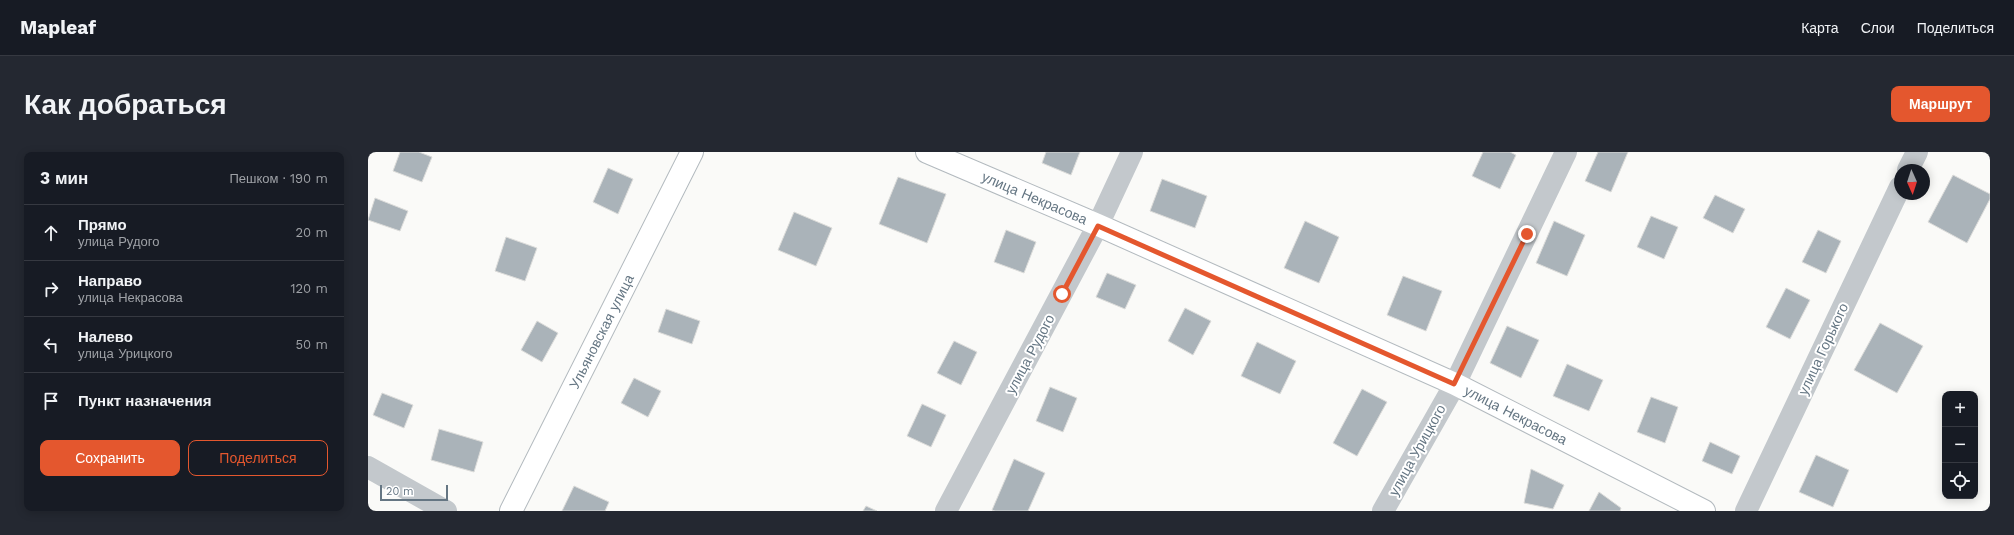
<!DOCTYPE html>
<html lang="ru">
<head>
<meta charset="utf-8">
<style>
  :root { --surface:#171b24; --page:#242831; --text:#f1f3f6; --muted:#9ea1a6; --line:#363941; --accent:#e4572e }
  body { margin:0; font-family:"Work Sans",sans-serif; background:var(--page); color:var(--text) }
  .controls { position:absolute; right:12px; bottom:12px; display:grid; overflow:hidden; border-radius:8px; box-shadow:0 2px 10px #0003 }
  .controls button { width:36px; height:36px; display:grid; place-items:center; padding:0; border:0; border-bottom:1px solid var(--line); background:var(--surface); color:var(--text); font:20px sans-serif }
  .compass { position:absolute; left:1526px; top:12px; width:36px; height:36px; border-radius:50%; background:var(--surface); box-shadow:0 2px 10px #0003; rotate:177deg }
  .scale { position:absolute; left:12px; bottom:10px; width:68px; box-sizing:border-box; padding-left:4px; border:2px solid #657683; border-top:0; font-size:11px; line-height:14px; white-space:nowrap; color:#657683; -webkit-text-stroke:3px #fff; paint-order:stroke }
  .stop { position:absolute; width:12px; height:12px; margin:-9px; border:3px solid #e4572e; border-radius:50%; background:#fff }
  .stop.end { background:#e4572e; border-color:#fff; box-shadow:0 1px 4px #0008 }
  .list { margin:0; padding:0; list-style:none }
  h2 { display:flex; justify-content:space-between; align-items:center; height:52px; margin:0; padding:0 16px; font-size:17px }
  h2 small { font-size:13px; font-weight:400; color:var(--muted) }
  .list li { display:grid; grid-template-columns:26px 1fr auto; gap:12px; align-items:center; box-sizing:border-box; height:56px; padding:0 16px; border-top:1px solid var(--line) }
  .list b { display:block; font-size:15px; white-space:nowrap }
  .list p { margin:0; font-size:13px; white-space:nowrap; color:var(--muted) }
  .list em { font-size:13px; font-style:normal; color:var(--muted) }
  .actions { display:flex; gap:8px; padding:12px 16px }
  .actions a { flex:1; padding:9px 0; border:1px solid var(--accent); border-radius:8px; text-align:center; font-size:14px; color:var(--accent) }
  .actions .main { background:var(--accent); color:#fff }
  .icon { flex:none; width:22px; height:22px; fill:none; stroke:currentColor; stroke-width:2; stroke-linecap:round; stroke-linejoin:round }
  .map { position:relative; flex:none; width:1622px; height:359px; overflow:hidden; border-radius:8px }
  header { display:flex; align-items:center; gap:24px; box-sizing:border-box; height:56px; padding:0 20px; background:var(--surface); border-bottom:1px solid var(--line) }
  header strong { font-size:19px }
  nav { display:flex; gap:22px; margin-inline-start:auto; font-size:14px }
  .intro { display:flex; align-items:center; justify-content:space-between; box-sizing:border-box; height:96px; padding:0 24px }
  h1 { margin:0; font-size:28px }
  .button { padding:10px 18px; border-radius:8px; background:var(--accent); color:#fff; font-size:14px; font-weight:700 }
  main { display:flex; gap:24px; padding:0 24px }
  aside { flex:1; background:var(--surface); border-radius:8px; box-shadow:0 2px 10px #0003 }
  .map>svg:first-child { display:block }
  .building { fill:#aab3b9; stroke:#dcdcda }
  .lines { fill:none; stroke-linecap:round; stroke-linejoin:round }
  .secondary-casing { stroke:#b3babf; stroke-width:24 }
  .street { stroke:#c3c8cc; stroke-width:22 }
  .secondary { stroke:#fff; stroke-width:22 }
  .route { stroke:#e4572e; stroke-width:5 }
  .labels { text-anchor:middle; stroke-width:4; stroke-linejoin:round; paint-order:stroke }
  .street-label { font-size:14px; fill:#657683; stroke:#fff }
</style>
</head>
<body>
<header>
<strong>Mapleaf</strong>
<nav><a>Карта</a><a>Слои</a><a>Поделиться</a></nav>
</header>
<div class="intro"><h1>Как добраться</h1><a class="button">Маршрут</a></div>
<main>
<aside>
<h2>3 мин<small>Пешком · 190 m</small></h2>
<ul class="list">
<li><svg class="icon" aria-label="ahead" viewBox="0 0 24 24"><path d="M12 20V5M6 11l6-6 6 6"/></svg><div><b>Прямо</b><p>улица Рудого</p></div><em>20 m</em></li>
<li><svg class="icon" aria-label="right" viewBox="0 0 24 24"><path d="M7 20v-9h11M14 6l5 5-5 5"/></svg><div><b>Направо</b><p>улица Некрасова</p></div><em>120 m</em></li>
<li><svg class="icon" aria-label="left" viewBox="0 0 24 24"><path d="M17 20v-9H6M10 6l-5 5 5 5"/></svg><div><b>Налево</b><p>улица Урицкого</p></div><em>50 m</em></li>
<li><svg class="icon" aria-label="arrive" viewBox="0 0 24 24"><path d="M6 21V4h12l-3 4 3 4H6"/></svg><div><b>Пункт назначения</b></div></li>
</ul>
<div class="actions"><a class="main">Сохранить</a><a>Поделиться</a></div>
</aside>
<div class="map">
<svg width="1622" height="359" viewBox="0 0 1622 359">
  <rect width="100%" height="100%" fill="#fafaf8"/>
  <!-- building -->
  <g class="building">
    <path d="M32 0H51L64 5 54 30 25 19Z"/>
    <path d="M678 0H712L703 23 674 11Z"/>
    <path d="M1115 0H1142L1148 3 1132 37 1104 24Z"/>
    <path d="M1230 0H1260L1243 40 1217 29Z"/>
    <path d="M240 16 265 27 250 62 225 50Z"/>
    <path d="M1585 23 1622 42V47L1599 91 1560 70Z"/>
    <path d="M530 25 578 42 559 91 511 72Z"/>
    <path d="M794 27 839 44 827 76 782 59Z"/>
    <path d="M1347 43 1377 57 1365 81 1335 66Z"/>
    <path d="M7 46 40 59 32 79 0 68Z"/>
    <path d="M426 60 464 76 448 114 410 98Z"/>
    <path d="M1283 64 1310 75 1296 107 1269 95Z"/>
    <path d="M937 69 971 85 951 131 916 116Z"/>
    <path d="M1186 69 1217 83 1199 124 1168 111Z"/>
    <path d="M638 78 668 90 656 121 626 110Z"/>
    <path d="M1450 78 1473 89 1458 121 1434 110Z"/>
    <path d="M138 85 169 96 157 129 127 119Z"/>
    <path d="M739 121 768 133 757 157 728 145Z"/>
    <path d="M1035 124 1074 139 1058 179 1019 163Z"/>
    <path d="M1418 136 1442 148 1422 187 1398 175Z"/>
    <path d="M817 156 843 169 825 203 800 189Z"/>
    <path d="M298 157 332 169 324 192 290 180Z"/>
    <path d="M169 169 190 181 174 210 153 198Z"/>
    <path d="M1512 171 1555 194 1529 241 1486 218Z"/>
    <path d="M1139 174 1171 188 1153 226 1122 211Z"/>
    <path d="M586 189 609 200 593 233 569 221Z"/>
    <path d="M889 190 928 209 912 242 873 224Z"/>
    <path d="M1199 212 1235 228 1221 259 1185 244Z"/>
    <path d="M266 226 293 239 280 265 253 251Z"/>
    <path d="M682 235 709 246 695 280 668 269Z"/>
    <path d="M994 237 1019 250 989 304 965 291Z"/>
    <path d="M14 241 45 253 36 276 5 263Z"/>
    <path d="M1283 245 1310 255 1297 291 1269 280Z"/>
    <path d="M554 252 578 263 563 295 539 284Z"/>
    <path d="M71 277 115 290 106 320 63 308Z"/>
    <path d="M1342 290 1372 304 1364 322 1334 309Z"/>
    <path d="M1448 303 1481 318 1465 355 1431 340Z"/>
    <path d="M646 307 677 321 660 359H627L624 358Z"/>
    <path d="M1163 317 1196 333 1185 357 1156 351Z"/>
    <path d="M206 334 241 350 237 359H194Z"/>
    <path d="M1231 340 1253 356 1252 359H1221Z"/>
    <path d="M498 354 509 359H495Z"/>
  </g>
  <g class="lines">
    <!-- secondary casing -->
    <g class="secondary-casing">
      <g id="secondary">
        <path id="s1" d="M559 0 730 73 1087 232 1336 359"/>
        <path id="s2" d="M143 359 324 0"/>
      </g>
    </g>
    <!-- street -->
    <g class="street">
      <path d="M1540 18 1549 0"/>
      <path d="M0 315 78 359"/>
      <path d="M578 359 730 73 764 0"/>
      <path d="M1015 359 1087 232 1198 0"/>
      <path d="M1378 359 1532 35"/>
    </g>
    <!-- secondary -->
    <use href="#secondary" class="secondary"/>
  </g>
  <g class="lines">
    <!-- route -->
    <path class="route" d="M694 142 730 74 1086 232 1159 82"/>
  </g>
  <g class="labels">
    <!-- street labels -->
    <g class="street-label">
      <text dy="5" stroke="none"><textPath href="#s1" startOffset="117">улица Некрасова</textPath></text>
      <text dy="5" stroke="none"><textPath href="#s2" startOffset="201">Ульяновская улица</textPath></text>
      <text transform="translate(1455 197) rotate(-65)" y="5">улица Горького</text>
      <text transform="translate(662 202) rotate(-62)" y="5">улица Рудого</text>
      <text dy="5" stroke="none"><textPath href="#s1" startOffset="645">улица Некрасова</textPath></text>
      <text transform="translate(1049 298) rotate(-61)" y="5">улица Урицкого</text>
    </g>
  </g>
</svg>
<div class="controls">
<button>+</button>
<button>−</button>
<button><svg class="icon" aria-label="locate" viewBox="0 0 24 24"><circle cx="12" cy="12" r="6"/><path d="M12 2v4M12 18v4M2 12h4M18 12h4"/></svg></button>
</div>
<svg class="compass" viewBox="-18 -18 36 36"><path d="M0-13l5 13h-10z" fill="#e53935"/><path d="M0 13l5-13h-10z" fill="#9ea1a6"/></svg>
<div class="scale">20 m</div>
<div class="stop" style="left:694px;top:142px"></div>
<div class="stop end" style="left:1159px;top:82px"></div>
</div>
</main>
</body>
</html>
